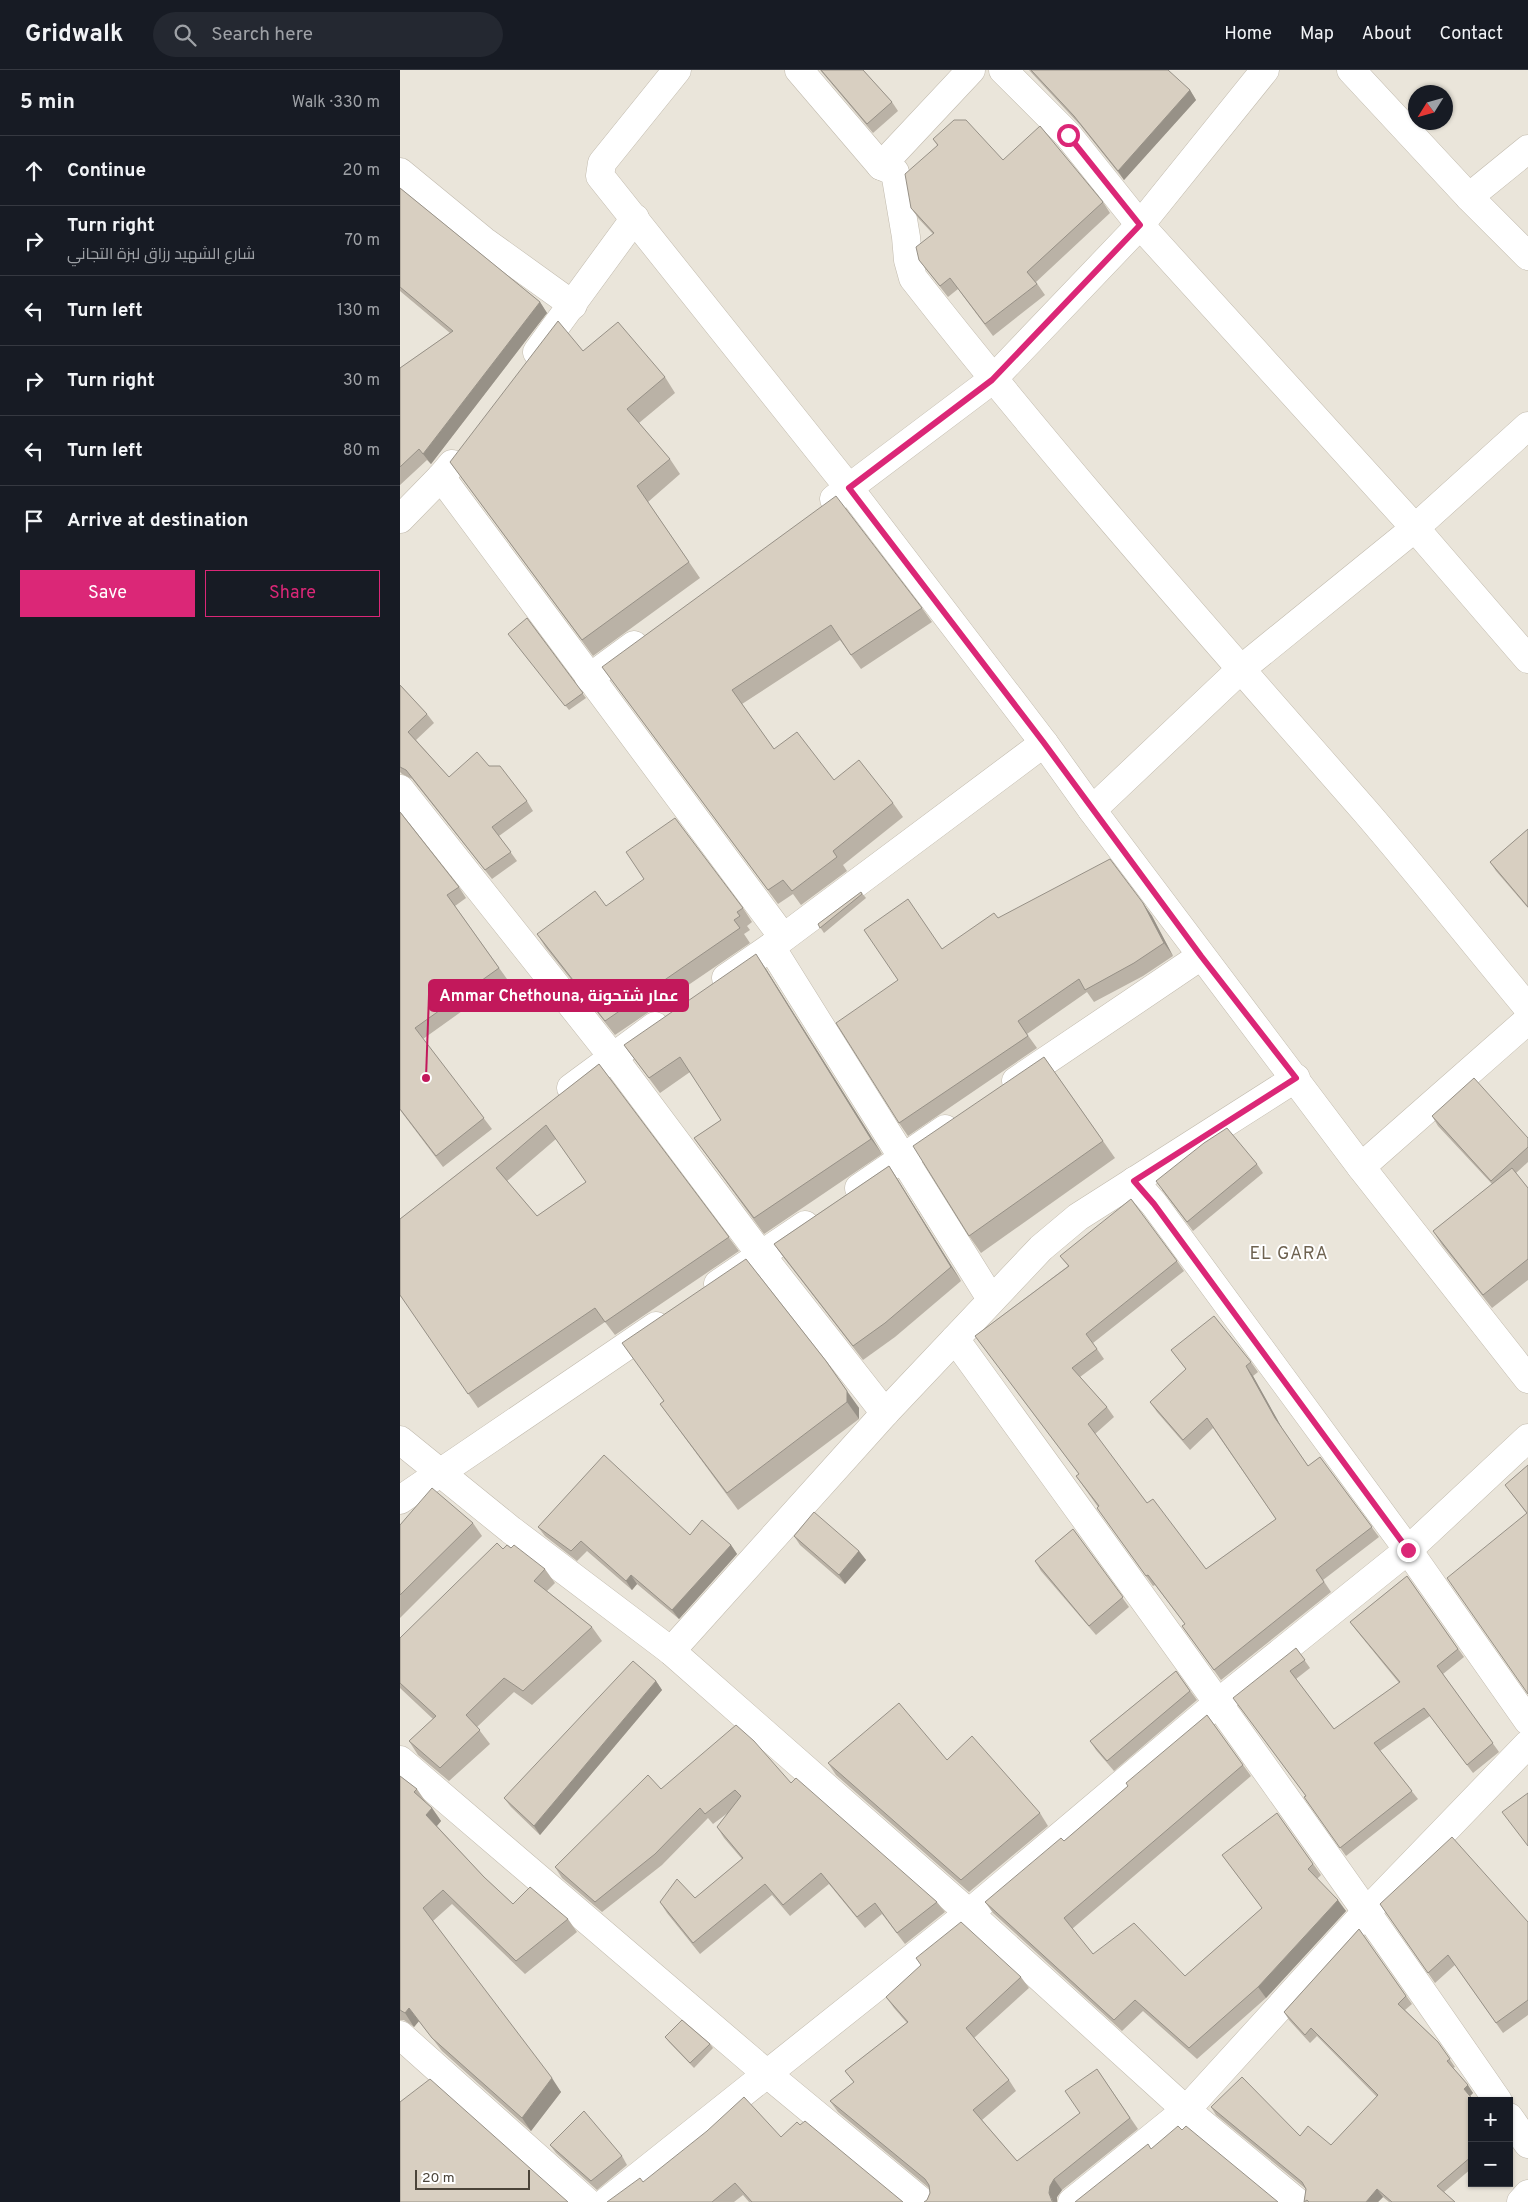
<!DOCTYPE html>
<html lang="en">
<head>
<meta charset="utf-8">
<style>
  :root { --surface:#171b24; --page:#242831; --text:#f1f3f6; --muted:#9ea1a6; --line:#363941; --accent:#db2777 }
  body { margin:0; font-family:Overpass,Cairo,sans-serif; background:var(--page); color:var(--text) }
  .controls { position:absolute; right:15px; bottom:15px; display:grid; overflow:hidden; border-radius:0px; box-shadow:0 1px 4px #0004 }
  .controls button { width:45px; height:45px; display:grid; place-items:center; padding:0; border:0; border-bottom:1px solid var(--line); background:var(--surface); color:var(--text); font:25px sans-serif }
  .compass { position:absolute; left:1008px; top:15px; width:45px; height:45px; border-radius:50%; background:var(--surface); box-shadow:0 1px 4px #0004; rotate:233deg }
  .scale { position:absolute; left:15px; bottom:12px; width:115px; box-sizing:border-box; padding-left:5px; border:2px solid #4b4439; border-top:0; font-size:14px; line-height:18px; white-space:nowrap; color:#4b4439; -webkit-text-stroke:4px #fff; paint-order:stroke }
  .stop { position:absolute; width:15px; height:15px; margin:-11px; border:4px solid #db2777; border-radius:50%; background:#fff }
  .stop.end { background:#db2777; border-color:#fff; box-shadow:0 1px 5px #0008 }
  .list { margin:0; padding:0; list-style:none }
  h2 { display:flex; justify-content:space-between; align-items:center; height:65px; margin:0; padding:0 20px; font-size:21px }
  h2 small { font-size:16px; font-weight:400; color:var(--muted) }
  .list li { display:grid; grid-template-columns:32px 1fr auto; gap:15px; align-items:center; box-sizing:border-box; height:70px; padding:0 20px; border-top:1px solid var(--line) }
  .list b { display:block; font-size:19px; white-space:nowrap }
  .list p { margin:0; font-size:16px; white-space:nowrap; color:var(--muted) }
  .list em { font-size:16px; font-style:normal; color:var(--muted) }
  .actions { display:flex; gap:10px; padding:15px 20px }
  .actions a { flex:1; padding:11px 0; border:1px solid var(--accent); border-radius:0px; text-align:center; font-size:18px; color:var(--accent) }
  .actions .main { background:var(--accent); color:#fff }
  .icon { flex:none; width:28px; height:28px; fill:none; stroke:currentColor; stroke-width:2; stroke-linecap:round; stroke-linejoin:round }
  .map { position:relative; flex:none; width:1128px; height:2132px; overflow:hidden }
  header { display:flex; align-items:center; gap:30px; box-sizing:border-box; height:70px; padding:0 25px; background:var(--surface); border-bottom:1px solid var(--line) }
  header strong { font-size:24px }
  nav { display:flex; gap:28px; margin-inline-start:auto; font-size:18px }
  .search { width:350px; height:45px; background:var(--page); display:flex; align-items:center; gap:12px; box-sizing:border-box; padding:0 18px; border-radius:28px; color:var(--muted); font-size:19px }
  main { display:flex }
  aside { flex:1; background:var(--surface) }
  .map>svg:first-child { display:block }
  .residential { fill:#eae5da; fill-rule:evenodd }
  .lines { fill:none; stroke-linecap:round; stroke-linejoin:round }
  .minor-casing { stroke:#c2bbae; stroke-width:29 }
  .minor { stroke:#fff; stroke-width:28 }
  .wall { fill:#bab2a6; fill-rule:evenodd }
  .shaded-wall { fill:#979187 }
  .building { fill:#d8cfc1; stroke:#979187; fill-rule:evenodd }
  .route { stroke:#db2777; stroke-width:6 }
  .labels { text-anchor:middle; stroke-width:4; stroke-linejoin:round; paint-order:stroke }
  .quarter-label { font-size:18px; letter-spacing:1px; fill:#6e6250; stroke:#fff }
  .leader { fill:none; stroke:#c2185b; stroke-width:2 }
  .callout-dot { fill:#c2185b; stroke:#fff; stroke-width:2 }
  .callout { fill:#c2185b; stroke:#c2185b; stroke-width:2 }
  .callout-label { font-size:16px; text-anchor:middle; font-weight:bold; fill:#fff }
</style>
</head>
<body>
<header>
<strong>Gridwalk</strong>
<div class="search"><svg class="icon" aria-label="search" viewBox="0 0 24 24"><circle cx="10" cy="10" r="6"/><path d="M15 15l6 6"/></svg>Search here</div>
<nav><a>Home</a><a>Map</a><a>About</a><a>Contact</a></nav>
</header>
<main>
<aside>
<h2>5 min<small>Walk · 330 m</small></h2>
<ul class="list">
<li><svg class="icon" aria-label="ahead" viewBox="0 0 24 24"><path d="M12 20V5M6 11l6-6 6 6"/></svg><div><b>Continue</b></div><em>20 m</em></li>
<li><svg class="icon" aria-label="right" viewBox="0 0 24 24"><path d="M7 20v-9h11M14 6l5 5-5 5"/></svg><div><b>Turn right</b><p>شارع الشهيد رزاق لبزة التجاني</p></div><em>70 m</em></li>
<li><svg class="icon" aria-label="left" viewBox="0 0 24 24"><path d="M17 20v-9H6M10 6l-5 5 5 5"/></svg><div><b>Turn left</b></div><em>130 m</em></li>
<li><svg class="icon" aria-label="right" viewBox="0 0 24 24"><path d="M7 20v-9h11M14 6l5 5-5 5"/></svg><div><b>Turn right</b></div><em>30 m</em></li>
<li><svg class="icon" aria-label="left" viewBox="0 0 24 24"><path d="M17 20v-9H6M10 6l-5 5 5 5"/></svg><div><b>Turn left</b></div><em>80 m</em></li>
<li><svg class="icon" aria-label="arrive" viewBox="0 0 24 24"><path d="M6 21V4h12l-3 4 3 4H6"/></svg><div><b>Arrive at destination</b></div></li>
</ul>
<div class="actions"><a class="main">Save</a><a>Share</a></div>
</aside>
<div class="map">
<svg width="1128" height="2132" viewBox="0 0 1128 2132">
  <rect width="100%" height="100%" fill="#f6f3ec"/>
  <!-- residential -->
  <path class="residential" d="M0 0H1128V2132H0ZM1016 22H1046V52H1016ZM1072 2031H1109V2113H1072Z"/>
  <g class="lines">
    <!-- minor casing -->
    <g class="minor-casing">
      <g id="minor">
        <path d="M277 0 202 93 200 106 449 418 644 673 692 740 961 1097 1128 1309"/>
        <path d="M399 0 481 96 495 102 506 167 508 190 513 208C657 392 812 566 966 742 1021 806 1074 873 1128 938"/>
        <path d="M603 0 668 65 740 155 1015 458 1128 589"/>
        <path d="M951 0 1069 127 1128 186"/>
        <path d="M481 96 571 0"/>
        <path d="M0 102 84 171 173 235"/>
        <path d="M1069 127 1128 79"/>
        <path d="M137 282 235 148"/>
        <path d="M41 407 383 867"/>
        <path d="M434 429 592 310 740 155 865 0"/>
        <path d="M0 449 41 407 52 394"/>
        <path d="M189 608 234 575"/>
        <path d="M0 719 212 986 361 1185 485 1343"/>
        <path d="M692 740 840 600 1015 458 1128 356"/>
        <path d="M371 877 591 1229"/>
        <path d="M326 908 371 877 644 673"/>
        <path d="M616 1011 801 886"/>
        <path d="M171 1018 255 956"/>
        <path d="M961 1097 1128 950"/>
        <path d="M734 1111 754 1134 1008 1480 1128 1651"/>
        <path d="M459 1118 545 1059"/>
        <path d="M318 1214 405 1155"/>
        <path d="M555 1269C738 1521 921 1774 1098 2031"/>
        <path d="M0 1370 111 1460 271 1581 569 1843 786 2040 897 2132"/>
        <path d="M0 1430 256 1256"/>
        <path d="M271 1581 485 1343 641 1178 678 1147 896 1008"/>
        <path d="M0 1690 366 2003 522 2132"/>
        <path d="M0 1965 187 2132"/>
        <path d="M1109 2047 1128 2074"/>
        <path d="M206 2132 569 1843 819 1632 1008 1480 1128 1368"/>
        <path d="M672 2132 786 2040 967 1841 1128 1674"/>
        <path d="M1121 2132 1128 2124"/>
      </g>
    </g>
    <!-- minor -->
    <use href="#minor" class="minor"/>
  </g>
  <!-- wall -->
  <g class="wall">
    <path d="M420 0H463L492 32 498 41 473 63Z"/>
    <path d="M629 0H764L790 20 796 30 724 110 680 55Z"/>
    <path d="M533 69 603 90 703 132 710 143 636 212 645 225 593 266 558 219 548 227 519 190 533 164 519 149 511 138 537 75Z"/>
    <path d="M0 118 140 232 147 243 31 394 27 390 0 415V298L50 263 0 221Z"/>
    <path d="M183 281 265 307 275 323 239 353 270 389 280 404 248 432 300 508 193 586 50 392Z"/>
    <path d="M522 538 532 552 461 599 440 570 342 634 374 679 434 710 493 733 503 747 443 795 447 801 401 835 393 824 378 834 202 597Z"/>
    <path d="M127 548 186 628 169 640 112 568Z"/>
    <path d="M0 615 27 644 34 653 16 670 49 707 89 696 127 731 133 741 99 766 117 791 92 809 12 709 2 704 0 702Z"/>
    <path d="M0 742 59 817 66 828 55 836 107 909 23 969 92 1059 43 1097 0 1040Z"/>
    <path d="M1128 759V838L1096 801 1090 792Z"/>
    <path d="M461 822 466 828 424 863 418 854Z"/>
    <path d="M743 833 752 846 773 886 743 906 694 932 687 922 627 964 637 978 508 1066 499 1053 498 910 542 879 598 848Z"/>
    <path d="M206 836 343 838 352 852 347 856 350 860 344 864 350 873 215 965 146 878 137 864Z"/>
    <path d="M366 899 482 1084 364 1164 294 1068 321 1050 290 1002 260 1023 224 975Z"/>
    <path d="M644 987 715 1088 581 1183 569 1166Z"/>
    <path d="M199 994 339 1181 215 1265 205 1252 78 1338 1 1226 0 1227V1149ZM156 1069 186 1112 137 1146 107 1111Z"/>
    <path d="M1032 1046 1128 1068V1092L1116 1103 1128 1118V1210L1092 1238 1042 1175 1033 1161 1092 1114 1038 1056Z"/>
    <path d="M857 1094 863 1103 793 1161 762 1120Z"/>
    <path d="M489 1096 498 1110 561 1211 495 1267 463 1290 384 1188 374 1174Z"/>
    <path d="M660 1186 777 1191 784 1201 693 1273 704 1289 680 1307 707 1337 714 1347 695 1364 747 1433 806 1499 876 1449 813 1358 790 1380 757 1342 750 1332 786 1299 771 1280 851 1292 858 1302 853 1306 882 1358 908 1396 920 1387 979 1467 923 1510 931 1522 821 1610 782 1556 785 1554 755 1515 753 1516 697 1438 698 1437 676 1406 679 1404 575 1266 668 1196Z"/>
    <path d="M346 1189 459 1338V1349L338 1440 260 1334 263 1331Z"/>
    <path d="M1128 1395 1127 1444 1105 1415Z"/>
    <path d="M73 1453 82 1466 0 1548V1455Z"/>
    <path d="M138 1457 290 1465 331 1475 337 1484 279 1549 237 1514 232 1520 187 1481 177 1491 145 1466Z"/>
    <path d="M673 1459 729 1537 696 1565 641 1501 635 1491Z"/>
    <path d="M394 1466 459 1481 466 1490 445 1514 400 1475Z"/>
    <path d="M111 1478 145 1499 155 1513 147 1521 192 1557 202 1571 132 1635 114 1622 77 1657 90 1674 49 1711 18 1685 9 1671 33 1649 0 1618V1568L103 1479Z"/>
    <path d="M1007 1506 1064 1587 1043 1604 1099 1682 1073 1703 1030 1646 980 1681 1018 1729 946 1786 904 1727 906 1726 839 1636 896 1578 910 1598 896 1609 934 1659 999 1613 956 1560 950 1552Z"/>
    <path d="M776 1601 797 1630 714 1701 696 1680 690 1671Z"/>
    <path d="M256 1611 262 1620 140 1765 111 1737 104 1728Z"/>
    <path d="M807 1645 851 1706 672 1859 693 1884 785 1906 862 1838 822 1785 877 1743 921 1805 917 1809 946 1841 866 1928 797 1989 743 1941 722 1961 593 1843 585 1832 664 1771 728 1716Z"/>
    <path d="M547 1690 640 1743 648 1756 569 1822 436 1705 428 1693Z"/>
    <path d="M0 1706 17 1719 26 1732 32 1738 41 1751 37 1756 84 1807 113 1834 168 1849 177 1862 125 1904 52 1834 33 1851 161 2022 131 2061 42 1981 19 1951 14 1957 4 1950H0Z"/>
    <path d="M391 1713 537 1832 545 1842 505 1874 482 1844 465 1858 429 1814 390 1846 372 1825 300 1884 267 1843 260 1832 295 1828 342 1789 324 1768 317 1757 329 1742 313 1754 308 1748 262 1795 202 1842 162 1808 155 1797 261 1719Z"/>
    <path d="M980 1834 1128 1852V1945L1103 1963 1055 1895 1035 1913Z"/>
    <path d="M959 1859 1012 1934 1005 1940 1038 1972 1055 1997 1053 1998 1073 2023 1070 2026 1072 2031V2098L1044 2122 1055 2132H989L983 2127 978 2132H904L906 2119 816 2045 811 2037 931 2075 977 2027 917 1966 910 1973 889 1950 884 1942Z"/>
    <path d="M621 1907 629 1918 574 1968 609 2010 616 2021 582 2050 617 2091 680 2043 697 1999 738 2059 662 2120 657 2127 527 2130 530 2123 529 2118 438 2042 430 2031 454 2013 445 2001 507 1953 494 1938 486 1927Z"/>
    <path d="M265 1967 310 1974 313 1978 294 1998 269 1972Z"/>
    <path d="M400 2055 503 2132H349L343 2125 334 2132H207L243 2112 381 2067Z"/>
    <path d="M150 2075 222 2086 227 2095 197 2120 156 2083Z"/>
  </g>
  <!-- shaded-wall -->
  <g class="shaded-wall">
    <path d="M790 20 796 30 724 110 718 101Z"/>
    <path d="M140 232 147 243 31 394 23 384Z"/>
    <path d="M743 833 752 846 773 886 764 873Z"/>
    <path d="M356 884 366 899 482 1084 471 1069Z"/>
    <path d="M489 1096 498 1110 561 1211 551 1197Z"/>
    <path d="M426 1291 459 1338V1349L447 1332Z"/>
    <path d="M846 1296 853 1306 882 1358 875 1348Z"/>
    <path d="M331 1475 337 1484 279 1549 272 1540Z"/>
    <path d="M459 1481 466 1490 445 1514 439 1505Z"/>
    <path d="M231 1505 237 1514 232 1520 226 1511Z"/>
    <path d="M256 1611 262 1620 140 1765 134 1756Z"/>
    <path d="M32 1738 41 1751 35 1758 26 1745Z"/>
    <path d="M938 1830 946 1841 866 1928 858 1917Z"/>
    <path d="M9 1938 19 1951 14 1957 5 1943Z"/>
    <path d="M152 2008 161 2022 131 2061 122 2048Z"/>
    <path d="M1068 2015 1073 2023 1069 2027 1064 2019Z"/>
    <path d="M654 2109 662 2120 657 2127V2132H653L649 2123 650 2116Z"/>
    <path d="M977 2119 983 2127 978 2132H966Z"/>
  </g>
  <!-- building -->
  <g class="building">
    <path d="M421 0H463L492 32 467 54Z"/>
    <path d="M631 0H768L790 20 718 101 674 46Z"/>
    <path d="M554 50H566L603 90 640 56 703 132 627 202 637 214 585 254 550 208 540 216 519 190 516 177 534 163 511 138 505 104 538 75 533 69Z"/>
    <path d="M0 118 140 232 23 384 19 379 0 397V298L53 261 0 217Z"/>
    <path d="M158 251 183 281 218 252 265 307 227 339 270 389 237 416 289 492 182 570 50 392Z"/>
    <path d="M436 426 522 538 451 585 431 555 332 620 374 679 397 662 434 710 459 690 493 733 433 781 437 787 392 821 383 810 368 820 202 597Z"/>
    <path d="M127 548 183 623 165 636 108 564Z"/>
    <path d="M0 615 27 644 8 662 49 707 77 682 89 696H100L127 731 92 757 111 782 85 800 6 700 0 697Z"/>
    <path d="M0 742 59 817 47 825 99 898 15 958 84 1048 36 1086 0 1039Z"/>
    <path d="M275 748 343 838 337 842 340 846 334 850 340 858 205 951 137 864 195 821 206 836 244 809 226 782Z"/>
    <path d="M1128 759V837L1090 792Z"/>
    <path d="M710 789 743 833 764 873 734 893 685 920 679 909 618 951 628 966 499 1053 436 953 498 910 464 860 508 829 542 879 594 843 598 848Z"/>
    <path d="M461 822 462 824 420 858 418 854Z"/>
    <path d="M356 884 471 1069 354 1148 294 1068 321 1050 280 987 249 1008 224 975Z"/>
    <path d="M644 987 703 1071 569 1166 513 1076Z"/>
    <path d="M199 994 329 1167 205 1252 195 1238 68 1324 0 1225V1149ZM146 1055 186 1112 137 1146 96 1098Z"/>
    <path d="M1074 1008 1128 1068V1077L1091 1111 1032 1046Z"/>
    <path d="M827 1058 857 1094 787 1152 756 1111 804 1073Z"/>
    <path d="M489 1096 551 1197 485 1253 453 1276 374 1174Z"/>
    <path d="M1112 1098 1128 1118V1189L1083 1225 1033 1161Z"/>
    <path d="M731 1129 777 1191 686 1264 697 1279 672 1298 707 1337 688 1354 747 1433 753 1429 806 1499 876 1449 807 1348 783 1370 750 1332 786 1299 771 1280 814 1246 851 1292 846 1296 875 1348 908 1396 920 1387 972 1457 916 1500 924 1512 814 1600 782 1556 785 1554 748 1505 746 1506 697 1438 699 1436 676 1406 679 1404 575 1266 669 1196 660 1186Z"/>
    <path d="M346 1189 426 1291 447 1321V1332L327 1423 260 1334 264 1331 222 1273Z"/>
    <path d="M204 1385 290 1465 302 1450 331 1475 272 1540 231 1505 226 1511 181 1471 171 1481 138 1457Z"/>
    <path d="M1128 1395V1624L1047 1508 1127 1443 1105 1415Z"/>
    <path d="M32 1418 73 1453 0 1525V1455Z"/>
    <path d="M414 1442 459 1481 439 1505 394 1466Z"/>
    <path d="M673 1459 723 1527 689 1556 635 1491Z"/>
    <path d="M97 1473 103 1479 107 1475 111 1478 114 1475 145 1499 134 1511 192 1557 123 1621 104 1608 66 1645 80 1660 40 1698 9 1671 36 1646 0 1613V1568Z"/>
    <path d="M1007 1506 1058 1579 1037 1596 1093 1673 1067 1695 1024 1638 974 1673 1012 1721 940 1778 904 1727 906 1726 833 1628 896 1578 905 1590 890 1601 934 1659 1000 1612 950 1552Z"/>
    <path d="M233 1591 256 1611 134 1756 104 1728Z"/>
    <path d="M776 1601 790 1621 707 1691 690 1671Z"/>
    <path d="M499 1633 547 1690 572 1666 640 1743 561 1810 428 1693Z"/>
    <path d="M807 1645 843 1695 664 1848 693 1884 734 1853 785 1906 862 1838 822 1785 877 1743 913 1794 908 1799 938 1830 858 1917 789 1978 735 1930 714 1950 585 1832 661 1768 664 1771 728 1716 726 1713Z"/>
    <path d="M336 1655 354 1671 391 1713 396 1708 537 1832 497 1863 475 1833 457 1847 421 1803 383 1835 365 1814 293 1873 260 1832 277 1809 295 1828 343 1788 317 1757 341 1726 335 1720 305 1744 300 1738 255 1784 195 1832 155 1797 248 1705 261 1719Z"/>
    <path d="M0 1706 17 1719 14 1722 32 1738 26 1745 84 1807 113 1834 130 1817 168 1849 116 1891 43 1820 23 1838 152 2008 122 2048 32 1968 9 1938 5 1943 0 1940Z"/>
    <path d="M1128 1723V1776L1102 1742Z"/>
    <path d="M1052 1767 1128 1852V1930L1096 1953 1048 1885 1028 1903 980 1834Z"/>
    <path d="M561 1852 621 1907 566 1958 609 2010 573 2040 617 2091 680 2043 665 2021 697 1999 730 2048 654 2109 650 2116 649 2123 652 2131 654 2132H524L527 2130 530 2123 529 2115 525 2109 430 2031 454 2012 445 2001 508 1952 486 1927 521 1895 516 1888Z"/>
    <path d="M959 1859 1006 1926 998 1934 1038 1972 1050 1989 1047 1991 1068 2015 1064 2019 1074 2031H1072V2086L1037 2116 1055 2132H992L977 2119 966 2132H909L907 2130 904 2132 906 2119 902 2112 811 2037 842 2007 900 2066 908 2056 931 2075 978 2025 911 1958 905 1965 884 1942Z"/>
    <path d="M282 1950 310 1974 290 1993 265 1967Z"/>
    <path d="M30 2009 168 2132H0V2032Z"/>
    <path d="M344 2027 381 2067 397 2052 400 2055 405 2051 503 2132H352L335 2113 312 2132H207L240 2108 243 2112 307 2061Z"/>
    <path d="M184 2041 222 2086 191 2111 150 2075Z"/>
    <path d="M778 2056 782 2060 786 2056 878 2132H675L748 2074 751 2079Z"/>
  </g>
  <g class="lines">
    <!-- route -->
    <path class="route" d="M668 65 740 155 592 310 449 418 644 673 801 886 896 1008 734 1111 754 1134 1008 1480"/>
  </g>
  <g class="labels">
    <!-- quarter labels -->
    <g class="quarter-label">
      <text x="889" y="1189">EL GARA</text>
    </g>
  </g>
  <!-- callouts -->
  <path class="leader" d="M26 1008L29 925"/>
  <circle class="callout-dot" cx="26" cy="1008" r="5"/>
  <rect class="callout" x="29" y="910" width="259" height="31" rx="5"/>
  <g class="callout-label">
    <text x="159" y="931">Ammar Chethouna, عمار شتحونة</text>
  </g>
</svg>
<div class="controls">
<button>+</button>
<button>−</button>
</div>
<svg class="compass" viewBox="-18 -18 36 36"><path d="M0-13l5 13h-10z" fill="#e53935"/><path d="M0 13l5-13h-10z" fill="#9ea1a6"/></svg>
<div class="scale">20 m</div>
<div class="stop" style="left:668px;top:65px"></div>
<div class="stop end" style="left:1008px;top:1480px"></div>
</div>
</main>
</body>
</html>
